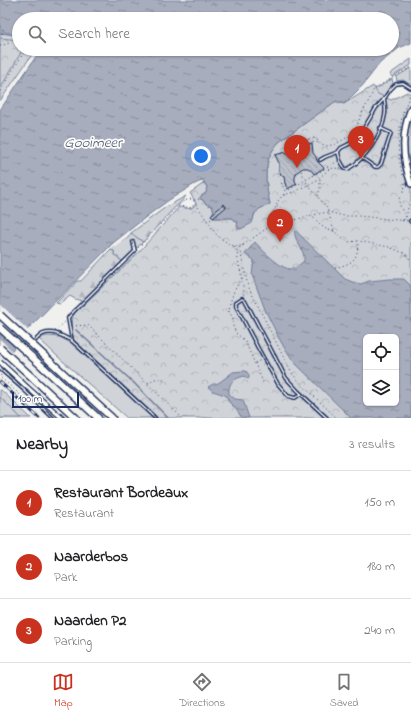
<!DOCTYPE html>
<html lang="en">
<head>
<meta charset="utf-8">
<style>
  :root { --surface:#fff; --page:#f2f2f2; --text:#202124; --muted:#757577; --line:#e0e0e0; --accent:#c8321e }
  body { margin:0; font-family:"Indie Flower",sans-serif; background:var(--page); color:var(--text) }
  .controls { position:absolute; right:12px; bottom:12px; display:grid; overflow:hidden; border-radius:6px; box-shadow:0 1px 3px #0004 }
  .controls button { width:36px; height:36px; display:grid; place-items:center; padding:0; border:0; border-bottom:1px solid var(--line); background:var(--surface); color:var(--text); font:20px sans-serif }
  .scale { position:absolute; left:12px; bottom:10px; width:67px; box-sizing:border-box; padding-left:4px; border:2px solid #1b2f5e; border-top:0; font-size:11px; line-height:14px; white-space:nowrap; color:#1b2f5e; -webkit-text-stroke:3px #fdfcf7; paint-order:stroke }
  .you { position:absolute; left:201px; top:156px; width:14px; height:14px; margin:-10px; border:3px solid #fff; border-radius:50%; background:#1a73e8; box-shadow:0 0 0 6px #1a73e833 }
  .badge { display:grid; place-items:center; width:26px; height:26px; border-radius:50%; background:var(--accent); color:#fff; font-size:13px; font-weight:700 }
  .pin { position:absolute; translate:-50% -33px; filter:drop-shadow(0 1px 2px #0008) }
  .pin::after { content:''; position:absolute; top:21px; width:14px; height:12px; background:inherit; clip-path:polygon(0 0,100% 0,50% 100%) }
  .list { margin:0; padding:0; list-style:none }
  h2 { display:flex; justify-content:space-between; align-items:center; height:52px; margin:0; padding:0 16px; font-size:17px }
  h2 small { font-size:13px; font-weight:400; color:var(--muted) }
  .list li { display:grid; grid-template-columns:26px 1fr auto; gap:12px; align-items:center; box-sizing:border-box; height:64px; padding:0 16px; border-top:1px solid var(--line) }
  .list b { display:block; font-size:15px; white-space:nowrap }
  .list p { margin:0; font-size:13px; white-space:nowrap; color:var(--muted) }
  .list em { font-size:13px; font-style:normal; color:var(--muted) }
  .icon { flex:none; width:22px; height:22px; fill:none; stroke:currentColor; stroke-width:2; stroke-linecap:round; stroke-linejoin:round }
  .map { position:relative; flex:none; width:411px; height:418px; overflow:hidden }
  .search { position:absolute; background:var(--surface); box-shadow:0 1px 3px #0004; left:12px; right:12px; top:12px; height:44px; display:flex; align-items:center; gap:10px; box-sizing:border-box; padding:0 14px; border-radius:22px; color:var(--muted); font-size:15px }
  .sheet { height:244px; background:var(--surface) }
  nav { display:flex; justify-content:space-around; align-items:center; box-sizing:border-box; height:56px; border-top:1px solid var(--line); background:var(--surface); font-size:11px; color:var(--muted) }
  nav a { display:grid; justify-items:center; gap:2px }
  nav .on { color:var(--accent) }
  .map>svg:first-child { display:block }
  .grass { fill:#d0d3d8; stroke:#76819b }
  .forest { fill:url(#forest-firs); stroke:#76819b }
  .park { fill:url(#park-crowns); stroke:#76819b; fill-rule:evenodd }
  .water { fill:url(#water-ripples); stroke:#6f7b97; fill-rule:evenodd }
  .pier { fill:#f0f0ee }
  .lines { fill:none; stroke-linecap:round; stroke-linejoin:round }
  .stream { stroke:#6f7b97; stroke-width:1.5 }
  .building { fill:url(#building-back-hatch); stroke:#1b2f5e }
  .lane-casing { stroke:#1b2f5e; stroke-width:4.5 }
  .street-casing { stroke:#1b2f5e; stroke-width:6 }
  .secondary-casing { stroke:#1b2f5e; stroke-width:8 }
  .highway-casing { stroke:#1b2f5e; stroke-width:9 }
  .path { stroke:#1b2f5e; stroke-width:1; stroke-dasharray:1 3; stroke-linecap:butt }
  .lane { stroke:#fdfcf7; stroke-width:1.5 }
  .street { stroke:#fdfcf7; stroke-width:3.5 }
  .secondary { stroke:#fdfcf7; stroke-width:5 }
  .highway { stroke:#fdfcf7; stroke-width:6 }
  .rail-casing { stroke:#1b2f5e; stroke-width:3 }
  .rail { stroke:#fdfcf7; stroke-width:1.5; stroke-dasharray:4.5; stroke-linecap:butt }
  .lane-bridge-casing { stroke:#1b2f5e; stroke-width:4.5; stroke-linecap:butt }
  .street-bridge-casing { stroke:#1b2f5e; stroke-width:6; stroke-linecap:butt }
  .highway-bridge-casing { stroke:#1b2f5e; stroke-width:9; stroke-linecap:butt }
  .lane-bridge { stroke:#fdfcf7; stroke-width:1.5 }
  .street-bridge { stroke:#fdfcf7; stroke-width:3.5 }
  .highway-bridge { stroke:#fdfcf7; stroke-width:6 }
  .labels { text-anchor:middle; stroke-width:3.5; stroke-linejoin:round; paint-order:stroke }
  .water-label { font-size:15px; font-style:italic; fill:#4c5b7f; stroke:#fdfcf7 }
</style>
</head>
<body>
<div class="map">
<svg width="411" height="418" viewBox="0 0 411 418">
  <defs>
    <pattern id="forest-firs" width="22" height="20" patternUnits="userSpaceOnUse"><rect width="22" height="20" fill="#d0d3d8"/><path d="M5 1l3.5 6h-7zM16 11l3.5 6h-7z" fill="#b2b5bc"/></pattern>
    <pattern id="park-crowns" width="20" height="18" patternUnits="userSpaceOnUse"><rect width="20" height="18" fill="#d0d3d8"/><path d="M2 6a3 3 0 1 1 6 0M12 15a3 3 0 1 1 6 0" fill="none" stroke="#b2b5bc"/></pattern>
    <pattern id="water-ripples" width="26" height="14" patternUnits="userSpaceOnUse"><rect width="26" height="14" fill="#a7adbd"/><path d="M2 4q2-2 4 0t4 0M15 11q2-2 4 0t4 0" fill="none" stroke="#878d9d"/></pattern>
    <pattern id="building-back-hatch" width="6" height="6" patternUnits="userSpaceOnUse"><rect width="6" height="6" fill="#bbc0ca"/><path d="M-1 5l2 2M0 0l6 6M5-1l2 2" fill="none" stroke="#a0a5b0"/></pattern>
  </defs>
  <rect width="100%" height="100%" fill="#f0f0ee"/>
  <filter id="ink" filterUnits="userSpaceOnUse"><feTurbulence type="fractalNoise" baseFrequency=".025" numOctaves="2"/><feDisplacementMap in="SourceGraphic" scale="8" xChannelSelector="R" yChannelSelector="G"/><feConvolveMatrix kernelMatrix="1 2 1 2 8 2 1 2 1" color-interpolation-filters="sRGB"/></filter>
  <g filter="url(#ink)">
    <!-- grass -->
    <g class="grass">
      <path d="M0 33 19 35V49H34L31 56 0 101Z"/>
      <path d="M411 59V65L392 77 390 74Z"/>
      <path d="M411 68V85L403 80 397 81 396 77Z"/>
      <path d="M131 233 143 242 122 261 114 255V251L110 250 128 238Z"/>
      <path d="M47 336 60 337 69 342 74 340 158 418H127L56 355 38 338Z"/>
    </g>
    <!-- forest -->
    <g class="forest">
      <path d="M392 79 393 83 376 106 374 91 377 88Z"/>
      <path d="M186 196 180 203 175 207 143 242 131 233 166 207Z"/>
      <path d="M110 250 114 251V255L118 257 119 259 122 261 82 301 75 299 70 296 60 304 56 303 77 281H81Z"/>
      <path d="M0 389 31 418H0Z"/>
    </g>
    <!-- park -->
    <g class="park">
      <path d="M0 38 19 40V49H23L0 89Z"/>
      <path d="M373 86 378 94 391 100 407 92 411 94V418H158L74 340C72 331 69 322 74 314L137 254 179 207C186 208 193 211 196 203L190 193 204 183 207 187V192L200 197 206 204 212 206 214 211 215 218H233L236 222 253 220C255 208 261 209 270 204 265 182 262 160 279 142L336 101 344 104ZM366 337H396V403H366Z"/>
      <path d="M0 397 21 418H0Z"/>
    </g>
    <!-- water -->
    <g class="water">
      <path d="M0 0H411V43L399 48 380 63 363 85 344 104 336 101 279 142C262 160 265 182 270 204L259 209 254 214 253 220 252 223 241 229H238L237 226 238 222H236L233 218H213L211 215 214 211 212 206 206 204 203 200 200 199V197L207 192 206 191 207 187 205 183 203 181 199 182 193 185 169 200 151 213 113 243 28 329 0 366V110L41 49H392V19H19V35L0 33Z"/>
      <path d="M295 230 345 279 355 283 361 284 369 281 390 279H404L410 285 411 288V418H351L294 362 281 342 266 312 252 275 254 260 245 254 255 242C261 249 281 269 290 269 295 269 300 264 304 261 306 250 292 239 295 230ZM366 337H396V403H366Z"/>
      <path d="M243 371H246L249 375V378L248 379 244 376C234 379 228 382 229 394L235 399 243 400 249 418H242L235 408 229 402 227 397 225 395 213 391 208 387 213 384H216L220 382 233 372Z"/>
    </g>
    <!-- pier -->
    <g class="pier">
      <path d="M0 304 29 331 16 348 0 333Z"/>
      <path d="M0 339 13 352 2 367 0 368Z"/>
    </g>
    <g class="lines">
      <!-- stream -->
      <path class="stream" d="M76 330 134 383 168 418"/>
    </g>
    <!-- building -->
    <g class="building">
      <path d="M312 143 313 153 316 157 317 161 324 168 314 174 312 171 308 168H303L297 172 295 177V181L297 184 287 189 285 183 284 177 281 175 279 170V163L275 155 286 152V154L294 150 302 148V147Z"/>
      <path d="M224 204 226 207 213 218 211 215Z"/>
    </g>
    <g class="lines">
      <!-- lane casing -->
      <g class="lane-casing">
        <g id="lane">
          <path d="M384 99 390 90 396 84 403 83 411 88"/>
          <path d="M362 158 375 167H378L381 164 391 133 380 128"/>
          <path d="M320 160 325 157 338 152 341 148 351 143 361 133 376 108 384 99C385 104 386 110 385 115 382 135 365 159 348 169H345L340 160 338 152"/>
          <path d="M410 221 411 222"/>
          <path d="M72 341 68 318 74 311 135 251 133 242"/>
          <path d="M33 343C36 340 39 336 43 334 53 330 63 336 72 341L155 418"/>
          <path d="M24 390 53 418"/>
          <path d="M301 394 295 398 288 396 278 384 258 348 236 306V302L242 298 245 300 286 378 298 391 327 418"/>
        </g>
      </g>
      <!-- street casing -->
      <g class="street-casing">
        <path id="street" d="M27 387 62 418"/>
      </g>
      <!-- secondary casing -->
      <g class="secondary-casing">
        <path id="secondary" d="M411 108C401 133 402 159 411 184"/>
      </g>
      <!-- highway casing -->
      <g class="highway-casing">
        <g id="highway">
          <path d="M50 361 112 418"/>
          <path d="M44 368 98 418"/>
          <path d="M34 379 76 418"/>
        </g>
      </g>
      <!-- path -->
      <g class="path">
        <path d="M2 34 3 29"/>
        <path d="M0 46 19 40"/>
        <path d="M0 91 26 49"/>
        <path d="M308 139 309 143 315 142 319 143"/>
        <path d="M288 149C293 145 299 146 302 144 306 142 307 138 313 138 318 139 318 143 322 145 330 149 347 138 353 133 357 128 359 119 362 113 364 108 367 105 369 100 372 96 372 92 374 89L411 67"/>
        <path d="M301 171 308 185 327 208 334 231 338 235 345 240 350 242 357 241 364 242 389 247 406 254 411 261"/>
        <path d="M278 172 277 174 285 191"/>
        <path d="M403 175C394 147 399 118 411 93"/>
        <path d="M405 183C405 189 403 192 400 196 397 204 403 212 407 218"/>
        <path d="M283 195 290 189 338 161"/>
        <path d="M318 196 320 188V178"/>
        <path d="M194 200 200 199"/>
        <path d="M178 206 192 208 194 204"/>
        <path d="M277 206 279 207H281"/>
        <path d="M310 216C321 221 320 230 334 231"/>
        <path d="M210 220 218 215"/>
        <path d="M403 220C409 215 406 207 411 202"/>
        <path d="M268 227 278 201 282 196 298 190 317 180 329 169 334 168 342 169"/>
        <path d="M243 245 241 255 248 286 291 372 302 385 337 418"/>
        <path d="M234 246 237 252"/>
        <path d="M240 247 237 252 238 260 242 278 244 294 243 296"/>
        <path d="M138 248 178 206 184 201 191 199 194 201 216 234 220 238 224 240 228 244 234 246H241L243 245 273 224 280 221 295 220 308 216 328 212 344 216H359L407 221"/>
        <path d="M335 268C352 263 358 261 358 242"/>
        <path d="M242 278 234 291 230 303 229 312 233 318V326L236 333 245 341 263 382"/>
        <path d="M72 326 88 325 182 418"/>
        <path d="M55 331 66 321"/>
        <path d="M255 363 261 360"/>
        <path d="M1 375 0 377 25 399"/>
        <path d="M148 383 154 379H164"/>
      </g>
      <!-- lane -->
      <use href="#lane" class="lane"/>
      <!-- street -->
      <use href="#street" class="street"/>
      <!-- secondary -->
      <use href="#secondary" class="secondary"/>
      <!-- highway -->
      <use href="#highway" class="highway"/>
      <!-- rail casing -->
      <g class="rail-casing">
        <path id="rail" d="M0 382 39 418"/>
      </g>
      <!-- rail -->
      <use href="#rail" class="rail"/>
      <!-- lane-bridge casing -->
      <g class="lane-bridge-casing">
        <path id="lane-bridge" d="M0 369 24 390"/>
      </g>
      <!-- street-bridge casing -->
      <g class="street-bridge-casing">
        <path id="street-bridge" d="M0 362 27 387"/>
      </g>
      <!-- highway-bridge casing -->
      <g class="highway-bridge-casing">
        <g id="highway-bridge">
          <path d="M0 315 50 361"/>
          <path d="M0 328 44 368"/>
          <path d="M0 348 34 379"/>
        </g>
      </g>
      <!-- lane-bridge -->
      <use href="#lane-bridge" class="lane-bridge"/>
      <!-- street-bridge -->
      <use href="#street-bridge" class="street-bridge"/>
      <!-- highway-bridge -->
      <use href="#highway-bridge" class="highway-bridge"/>
    </g>
  </g>
  <g class="labels">
    <!-- water labels -->
    <g class="water-label">
      <text x="93" y="147">Gooimeer</text>
    </g>
  </g>
</svg>
<div class="controls">
<button><svg class="icon" aria-label="locate" viewBox="0 0 24 24"><circle cx="12" cy="12" r="6"/><path d="M12 2v4M12 18v4M2 12h4M18 12h4"/></svg></button>
<button><svg class="icon" aria-label="layers" viewBox="0 0 24 24"><path d="M12 4l9 5-9 5-9-5zM3 14l9 5 9-5"/></svg></button>
</div>
<div class="scale">100 m</div>
<div class="you"></div>
<div class="pin badge" style="left:297px;top:168px">1</div>
<div class="pin badge" style="left:280px;top:242px">2</div>
<div class="pin badge" style="left:361px;top:159px">3</div>
<div class="search"><svg class="icon" aria-label="search" viewBox="0 0 24 24"><circle cx="10" cy="10" r="6"/><path d="M15 15l6 6"/></svg>Search here</div>
</div>
<section class="sheet">
<h2>Nearby<small>3 results</small></h2>
<ul class="list">
<li><span class="badge">1</span><div><b>Restaurant Bordeaux</b><p>Restaurant</p></div><em>150 m</em></li>
<li><span class="badge">2</span><div><b>Naarderbos</b><p>Park</p></div><em>180 m</em></li>
<li><span class="badge">3</span><div><b>Naarden P2</b><p>Parking</p></div><em>240 m</em></li>
</ul>
</section>
<nav>
<a class="on"><svg class="icon" aria-label="map" viewBox="0 0 24 24"><path d="M3 6l6-2 6 2 6-2v14l-6 2-6-2-6 2zM9 4v14M15 6v14"/></svg>Map</a>
<a><svg class="icon" aria-label="directions" viewBox="0 0 24 24"><path d="M12 3l9 9-9 9-9-9zM9 14v-3h6M13 9l2 2-2 2"/></svg>Directions</a>
<a><svg class="icon" aria-label="saved" viewBox="0 0 24 24"><path d="M7 4h10v16l-5-4-5 4z"/></svg>Saved</a>
</nav>
</body>
</html>
